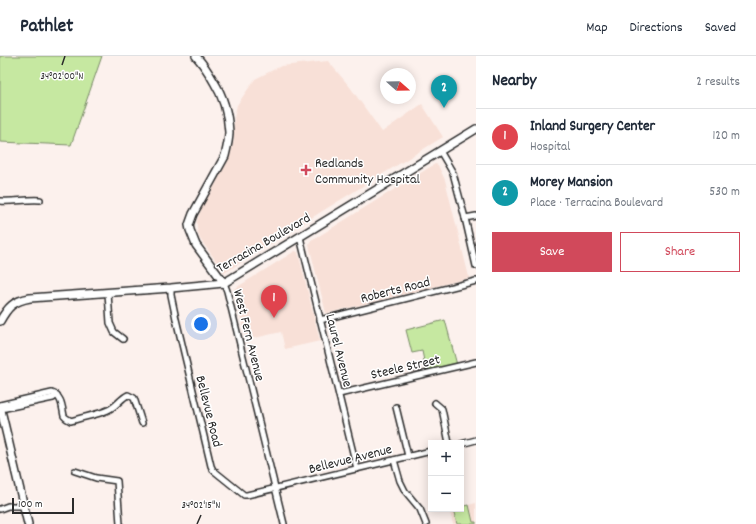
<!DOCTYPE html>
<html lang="en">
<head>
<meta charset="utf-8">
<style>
  :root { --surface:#fff; --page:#f6f6f7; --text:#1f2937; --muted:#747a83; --line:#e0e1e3; --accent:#d1495b }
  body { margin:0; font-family:Dekko,sans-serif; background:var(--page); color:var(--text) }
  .controls { position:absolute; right:12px; bottom:12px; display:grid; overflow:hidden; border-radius:0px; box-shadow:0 2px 10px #0003 }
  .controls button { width:36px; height:36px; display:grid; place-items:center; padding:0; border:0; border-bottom:1px solid var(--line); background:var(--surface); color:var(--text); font:20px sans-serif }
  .compass { position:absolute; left:380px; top:12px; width:36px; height:36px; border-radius:50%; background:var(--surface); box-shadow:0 2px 10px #0003; rotate:110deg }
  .scale { position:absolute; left:12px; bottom:10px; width:62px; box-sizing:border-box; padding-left:4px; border:2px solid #2b2b2b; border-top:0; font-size:11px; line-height:14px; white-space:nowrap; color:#2b2b2b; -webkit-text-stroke:3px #fff; paint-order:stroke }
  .you { position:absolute; left:201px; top:268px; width:14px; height:14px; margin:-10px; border:3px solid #fff; border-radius:50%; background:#1a73e8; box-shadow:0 0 0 6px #1a73e833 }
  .badge { display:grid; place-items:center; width:26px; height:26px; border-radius:50%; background:var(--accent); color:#fff; font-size:13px; font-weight:700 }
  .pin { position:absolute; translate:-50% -33px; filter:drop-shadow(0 1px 2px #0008) }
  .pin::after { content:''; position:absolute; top:21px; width:14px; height:12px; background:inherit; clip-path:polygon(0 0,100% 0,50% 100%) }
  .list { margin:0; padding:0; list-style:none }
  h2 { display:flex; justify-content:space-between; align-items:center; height:52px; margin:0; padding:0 16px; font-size:17px }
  h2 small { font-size:13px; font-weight:400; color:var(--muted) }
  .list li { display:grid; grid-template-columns:26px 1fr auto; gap:12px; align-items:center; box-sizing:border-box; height:56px; padding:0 16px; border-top:1px solid var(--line) }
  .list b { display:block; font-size:15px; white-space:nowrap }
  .list p { margin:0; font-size:13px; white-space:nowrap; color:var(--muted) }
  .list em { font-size:13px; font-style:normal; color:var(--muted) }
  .actions { display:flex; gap:8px; padding:12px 16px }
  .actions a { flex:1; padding:9px 0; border:1px solid var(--accent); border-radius:0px; text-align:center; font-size:14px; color:var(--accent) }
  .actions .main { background:var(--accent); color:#fff }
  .map { position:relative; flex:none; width:476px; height:468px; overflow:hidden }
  header { display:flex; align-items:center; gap:24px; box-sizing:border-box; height:56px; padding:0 20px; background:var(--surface); border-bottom:1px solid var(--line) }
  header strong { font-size:19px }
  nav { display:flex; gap:22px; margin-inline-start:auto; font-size:14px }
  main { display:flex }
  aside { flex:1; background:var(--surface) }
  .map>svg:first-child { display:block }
  .built { fill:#f8e0d7 }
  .green { fill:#c6e8a1; stroke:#788a66 }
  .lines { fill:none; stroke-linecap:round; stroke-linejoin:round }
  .minor-casing { stroke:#2b2b2b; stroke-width:8 }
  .major-casing { stroke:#2b2b2b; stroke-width:10 }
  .minor { stroke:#fff; stroke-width:5 }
  .major { stroke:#fff; stroke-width:7 }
  .ticks { fill:none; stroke:#2b2b2b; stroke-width:1.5 }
  .poi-dot { fill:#d1495b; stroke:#fff; stroke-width:1.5 }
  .labels { text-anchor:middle; stroke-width:3; stroke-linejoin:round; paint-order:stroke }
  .poi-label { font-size:14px; fill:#2b2b2b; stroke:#fff; text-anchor:start }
  .street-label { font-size:14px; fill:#2b2b2b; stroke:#fff }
  .ticks-label { font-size:10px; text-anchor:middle; fill:#2b2b2b; stroke:#fff; stroke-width:3; stroke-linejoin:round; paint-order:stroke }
</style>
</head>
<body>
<header>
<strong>Pathlet</strong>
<nav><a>Map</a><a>Directions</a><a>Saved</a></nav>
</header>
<main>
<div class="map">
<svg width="476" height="468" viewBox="0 0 476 468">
  <rect width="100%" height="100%" fill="#fcf1ed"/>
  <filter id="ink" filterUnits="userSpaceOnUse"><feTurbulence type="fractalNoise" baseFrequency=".025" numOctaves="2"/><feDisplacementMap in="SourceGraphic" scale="8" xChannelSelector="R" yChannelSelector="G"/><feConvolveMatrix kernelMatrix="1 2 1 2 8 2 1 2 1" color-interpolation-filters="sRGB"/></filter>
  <g filter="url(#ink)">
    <!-- built -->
    <g class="built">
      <path d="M328 5 350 31 382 76 422 48 443 81 324 154 226 216H224L200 183 197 173V165L202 151 215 129 230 100 234 84V62L237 49 255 23 281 10Z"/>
      <path d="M435 108 438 109 445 124 469 221V222L328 257H326L309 189 311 185Z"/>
      <path d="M295 195 298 196 320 285 285 293 281 276 246 284 234 233Z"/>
      <path d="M476 447V468H453L449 453H461V451Z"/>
    </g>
    <!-- green -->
    <g class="green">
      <path d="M0 0H102L71 89 0 86Z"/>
      <path d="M445 264 457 309 426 315 422 295 412 297 406 274Z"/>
      <path d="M469 449 473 466H476V468H457L453 453H461V451Z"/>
    </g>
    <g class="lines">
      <!-- minor casing -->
      <g class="minor-casing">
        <g id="minor">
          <path d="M440 95 453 117 465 162 476 210"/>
          <path d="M0 145C14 146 27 143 40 144"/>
          <path d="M465 162 476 160"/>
          <path d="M300 181 357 413"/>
          <path d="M224 227 227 235 284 468"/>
          <path d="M171 232V239L176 263 211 410 213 414 244 439H247L431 395"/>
          <path d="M108 237 110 267 114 276 123 283"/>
          <path d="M320 264 476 225"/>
          <path d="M339 338 476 306"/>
          <path d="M435 347 442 353 449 387"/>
          <path d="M0 349 52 337C62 340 62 351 64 360L66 362 71 365C82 361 97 359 108 354 116 351 121 342 128 339L134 342 142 367"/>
          <path d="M396 351 408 400"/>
          <path d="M1 353 53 342 57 339"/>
          <path d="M461 388 476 384"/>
          <path d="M394 404 400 425 405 435 420 453 426 468"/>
          <path d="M75 415 96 422 117 425 120 468"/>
          <path d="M0 453 8 450H23"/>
        </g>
      </g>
      <!-- major casing -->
      <g class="major-casing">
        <g id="major">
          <path d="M196 0C203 8 209 17 214 26 223 40 228 59 229 76 229 84 227 92 225 100L193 158 189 169 190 174 196 189 224 227"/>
          <path d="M0 265C8 251 13 245 30 242L171 232 224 227 476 73"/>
          <path d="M0 350 28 468"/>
        </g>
      </g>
      <!-- minor -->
      <use href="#minor" class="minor"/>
      <!-- major -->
      <use href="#major" class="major"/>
    </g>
  </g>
  <!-- ticks -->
  <path class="ticks" d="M62 9 65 0M197 468 201 459"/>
  <!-- markers -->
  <path class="poi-dot" d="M304 108h4v4h4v4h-4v4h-4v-4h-4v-4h4z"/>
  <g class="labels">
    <!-- poi labels -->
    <g class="poi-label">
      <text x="315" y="111">Redlands<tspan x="315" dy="16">Community Hospital</tspan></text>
    </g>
    <!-- street labels -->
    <g class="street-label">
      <text transform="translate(263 186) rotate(-30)" y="5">Terracina Boulevard</text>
      <text transform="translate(395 233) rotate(-14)" y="5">Roberts Road</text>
      <text transform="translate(250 279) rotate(76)" y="5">West Fern Avenue</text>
      <text transform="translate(340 294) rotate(76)" y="5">Laurel Avenue</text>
      <text transform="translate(405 310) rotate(-13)" y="5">Steele Street</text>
      <text transform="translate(210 355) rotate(76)" y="5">Bellevue Road</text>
      <text transform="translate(350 402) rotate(-14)" y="5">Bellevue Avenue</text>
    </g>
  </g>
  <g class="ticks-label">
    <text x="62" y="23">34°02'00"N</text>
    <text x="201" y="452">34°02'15"N</text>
  </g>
</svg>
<div class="controls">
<button>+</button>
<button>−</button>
</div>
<svg class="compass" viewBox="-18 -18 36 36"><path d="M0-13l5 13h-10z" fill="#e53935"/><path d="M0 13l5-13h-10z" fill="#747a83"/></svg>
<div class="scale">100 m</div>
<div class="you"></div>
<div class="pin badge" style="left:274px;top:262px;background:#e0444e">1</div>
<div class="pin badge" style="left:444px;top:52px;background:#0f9aa8">2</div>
</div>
<aside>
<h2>Nearby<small>2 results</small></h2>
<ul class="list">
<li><span class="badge" style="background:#e0444e">1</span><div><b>Inland Surgery Center</b><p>Hospital</p></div><em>120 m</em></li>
<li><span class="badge" style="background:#0f9aa8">2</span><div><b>Morey Mansion</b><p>Place · Terracina Boulevard</p></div><em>530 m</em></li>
</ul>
<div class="actions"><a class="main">Save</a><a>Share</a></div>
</aside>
</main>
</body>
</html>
